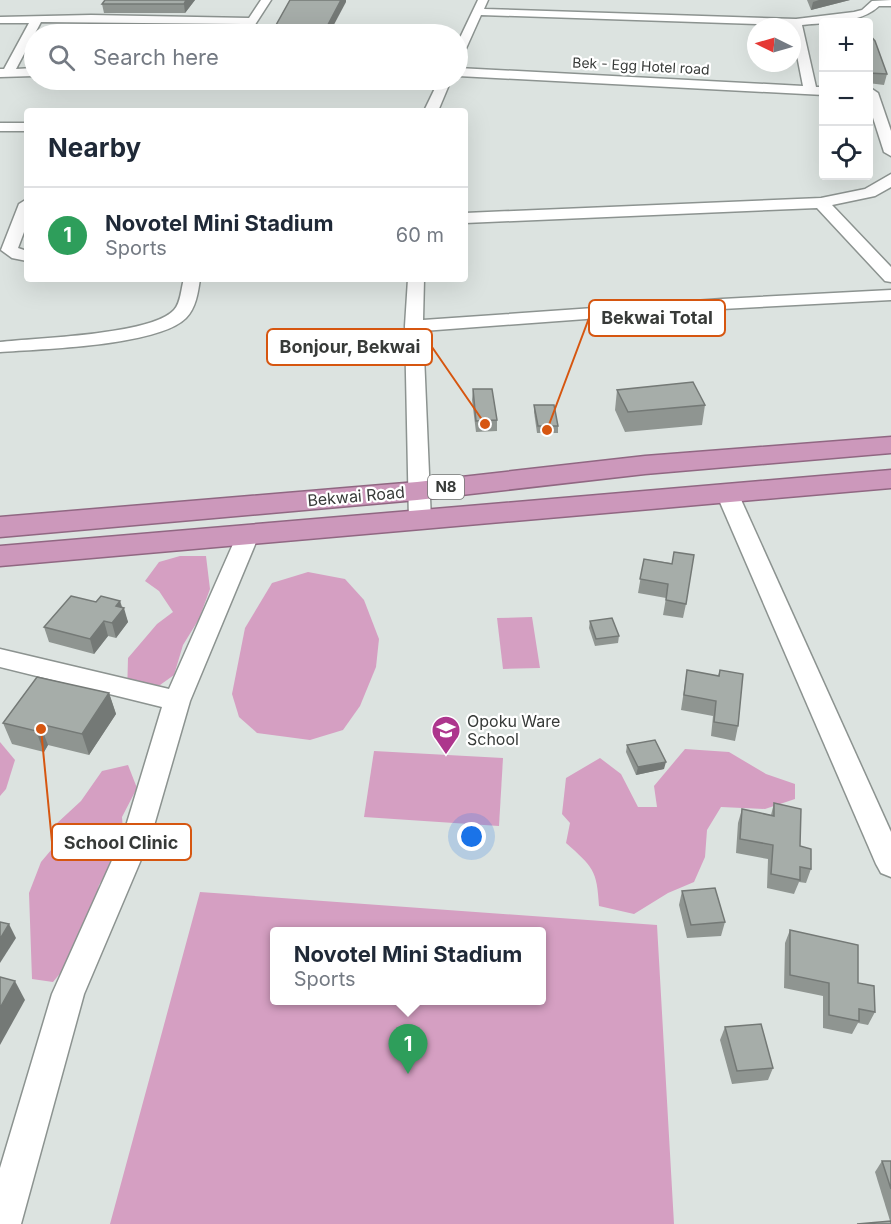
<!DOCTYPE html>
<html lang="en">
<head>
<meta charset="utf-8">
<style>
  :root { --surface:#fff; --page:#f2f2f3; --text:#1f2937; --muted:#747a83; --line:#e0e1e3; --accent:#ad368d }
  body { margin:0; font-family:Inter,sans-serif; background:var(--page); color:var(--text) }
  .controls { position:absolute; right:18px; top:18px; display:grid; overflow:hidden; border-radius:6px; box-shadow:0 6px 24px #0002 }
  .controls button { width:54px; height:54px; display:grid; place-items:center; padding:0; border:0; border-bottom:2px solid var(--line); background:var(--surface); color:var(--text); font:30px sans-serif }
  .compass { position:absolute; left:747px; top:18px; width:54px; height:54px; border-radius:50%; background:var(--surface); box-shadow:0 6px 24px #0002; rotate:275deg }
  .you { position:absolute; left:472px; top:837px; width:21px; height:21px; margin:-15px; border:4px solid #fff; border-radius:50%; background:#1a73e8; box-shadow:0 0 0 9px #1a73e833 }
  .badge { display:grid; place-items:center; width:39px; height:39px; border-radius:50%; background:var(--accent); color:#fff; font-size:20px; font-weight:700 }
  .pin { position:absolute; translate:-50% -50px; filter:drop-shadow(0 2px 3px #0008) }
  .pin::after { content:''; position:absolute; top:32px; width:21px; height:18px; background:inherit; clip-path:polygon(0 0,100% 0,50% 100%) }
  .popup { position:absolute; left:270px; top:927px; width:276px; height:78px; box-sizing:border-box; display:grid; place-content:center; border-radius:6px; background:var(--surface); filter:drop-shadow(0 2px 4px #0005); font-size:20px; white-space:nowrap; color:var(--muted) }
  .popup b { font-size:22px; color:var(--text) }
  .popup::after { content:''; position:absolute; left:50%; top:100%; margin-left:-12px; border:12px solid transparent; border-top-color:var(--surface) }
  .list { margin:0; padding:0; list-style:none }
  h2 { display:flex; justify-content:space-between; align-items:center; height:78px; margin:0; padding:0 24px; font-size:26px }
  h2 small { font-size:20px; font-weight:400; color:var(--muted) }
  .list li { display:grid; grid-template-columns:39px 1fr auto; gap:18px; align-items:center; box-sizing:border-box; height:96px; padding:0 24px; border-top:2px solid var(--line) }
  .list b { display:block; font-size:22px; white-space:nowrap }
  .list p { margin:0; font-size:20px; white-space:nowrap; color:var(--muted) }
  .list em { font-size:20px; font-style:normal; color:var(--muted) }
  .icon { flex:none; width:33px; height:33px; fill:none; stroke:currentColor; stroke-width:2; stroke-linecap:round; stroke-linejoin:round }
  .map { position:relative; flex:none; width:891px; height:1224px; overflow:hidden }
  .search { position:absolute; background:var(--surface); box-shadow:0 6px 24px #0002; left:24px; top:24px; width:444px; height:66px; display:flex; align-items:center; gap:15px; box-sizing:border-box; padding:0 21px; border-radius:33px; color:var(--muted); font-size:22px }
  .panel { position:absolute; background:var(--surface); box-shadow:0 6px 24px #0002; left:24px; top:108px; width:444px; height:174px; border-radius:6px }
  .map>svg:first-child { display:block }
  .green { fill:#d59fc2; fill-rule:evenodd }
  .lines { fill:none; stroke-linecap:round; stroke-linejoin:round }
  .minor-casing { stroke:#8c9390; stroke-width:3 }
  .trunk-casing { stroke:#906782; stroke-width:3 }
  .minor { fill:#fff; fill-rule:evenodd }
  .trunk { fill:#cc98bb; fill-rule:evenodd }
  .wall { fill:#8f9591 }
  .shaded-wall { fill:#747976 }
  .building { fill:#a6ada9; stroke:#747976; stroke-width:1.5 }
  .labels { text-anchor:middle; stroke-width:4.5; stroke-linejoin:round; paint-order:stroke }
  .far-street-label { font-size:14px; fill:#373a38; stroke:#fff }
  .shield { fill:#fff; stroke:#737574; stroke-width:1.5 }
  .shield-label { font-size:15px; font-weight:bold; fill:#373a38 }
  .street-label { font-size:16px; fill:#373a38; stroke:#fff }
  .poi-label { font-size:16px; fill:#373a38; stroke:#fff; text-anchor:start }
  .leader { fill:none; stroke:#d65610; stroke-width:2 }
  .callout-dot { fill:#d65610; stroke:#fff; stroke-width:2 }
  .callout { fill:#fff; stroke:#d65610; stroke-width:2 }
  .callout-label { font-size:18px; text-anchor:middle; font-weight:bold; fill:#373a38 }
</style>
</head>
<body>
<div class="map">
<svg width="891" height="1224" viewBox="0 0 891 1224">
  <rect width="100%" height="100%" fill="#dce3e0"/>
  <!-- green -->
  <g class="green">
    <path d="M180 556H206L210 589 199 619 183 645 174 675 160 685 127 696 128 658 157 624 173 612 159 591 145 581 159 562Z"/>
    <path d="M308 572 345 579 364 600 379 639 376 667 360 706 343 730 310 740 257 733 239 717 232 694 245 628 272 583Z"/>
    <path d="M532 617 540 668 503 669 497 618Z"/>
    <path d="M0 742 15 760 6 789 0 796Z"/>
    <path d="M685 749 729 752 766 774 795 784V799L765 809 721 807 707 830 705 857 694 882 668 893 634 914 599 906C597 870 593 867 566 843L570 823 562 814 566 778 600 758 621 774 638 807H657L654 786Z"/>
    <path d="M374 751 503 758 499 826 364 817Z"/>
    <path d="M128 765 137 788 122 817 124 844 99 885 93 912 67 965 53 982 32 979 29 893 41 862 57 843 55 825 81 801 102 771Z"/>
    <path d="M200 892 657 925 674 1224H110ZM274 932H542V1000H274Z"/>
  </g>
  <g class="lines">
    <!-- minor casing -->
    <g class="minor-casing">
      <g id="minor">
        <path d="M261 0H271L249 34H241L239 32 244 24 41 22 16 69 34 68V76L0 77V69H4L29 23H0V17L91 15 249 18Z"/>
        <path d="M478 0H488L484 9 796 19 854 12 862 10 872 1 891 0V6H879C860 24 827 22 802 25L816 87H824V95L458 76V68L803 86 791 25 481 15 464 53 458 56V42Z"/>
        <path d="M439 80H451L438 111H424Z"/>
        <path d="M872 89 878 93 891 131V156L884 152 868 102V90Z"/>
        <rect x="0" y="123" width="27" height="8"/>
        <path d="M891 174V187L875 196 832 205 891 267V282L885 281 817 208 465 223V213L821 198 865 189Z"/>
        <path d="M27 199V224L18 248 27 251V261L12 258 1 250 19 204Z"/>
        <path d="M184 279H200C198 292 196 308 186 318 158 346 41 349 0 352V342C35 338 151 335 174 310 181 303 181 288 184 279Z"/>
        <path d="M408 279H424L423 320 722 299 891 290V300L722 309 423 331 431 521 428 526 420 528 412 526 409 521 405 326Z"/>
        <path d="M727 486 735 488 738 493 891 832V877L881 873 876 864 716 493 719 488Z"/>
        <path d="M248 528 256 530 259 535 190 701 151 836 84 994 21 1224H0V1168L52 994 123 836 162 707 0 667V649L169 689 237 535 240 530Z"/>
      </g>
    </g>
    <!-- trunk casing -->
    <g class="trunk-casing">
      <g id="trunk">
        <path d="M891 437V453L645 474 417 500 0 537V517L417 482 645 456Z"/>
        <path d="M891 470V488L0 566V546Z"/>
      </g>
    </g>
    <!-- minor -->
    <use href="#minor" class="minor"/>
    <!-- trunk -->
    <use href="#trunk" class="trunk"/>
  </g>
  <!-- wall -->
  <g class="wall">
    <path d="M105 0H195L185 13H104L102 4Z"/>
    <path d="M807 0H850L811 10Z"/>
    <path d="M823 26H824V44L821 36Z"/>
    <path d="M868 33 887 74 884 85 868 83Z"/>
    <path d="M473 389 497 420V431L476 432 472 400Z"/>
    <path d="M617 390 705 405 702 425 625 432 615 410Z"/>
    <path d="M534 405 558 426V433H537L534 412Z"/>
    <path d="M644 559 671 563 686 604 683 618 663 615 666 598 638 593Z"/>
    <path d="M120 601 128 622 116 638 108 636 94 654 49 642 44 627 96 602Z"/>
    <path d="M590 621 619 636 618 643 595 646 589 628Z"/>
    <path d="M687 670 718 676 720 670 738 726 735 741 711 736 713 716 681 710Z"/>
    <path d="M109 693 116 714 89 755 48 745 44 752 12 744 3 723Z"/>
    <path d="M627 745 664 769 636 775 626 752Z"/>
    <path d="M774 803 800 846 811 869 806 883 799 882 794 894 767 888 768 859 736 853 738 823 742 809 771 815Z"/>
    <path d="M682 891 725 922 721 936 687 938 679 905Z"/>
    <path d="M790 930 858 983 875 1012 868 1025 858 1023 852 1034 823 1028V996L784 988 785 943Z"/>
    <path d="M725 1027 773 1068 768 1080 732 1084 720 1040Z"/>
    <path d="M882 1161H891V1224L875 1172Z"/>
  </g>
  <!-- shaded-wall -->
  <g class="shaded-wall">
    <path d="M186 0H195L185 13 184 4Z"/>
    <path d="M341 0H346V2L329 34H323Z"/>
    <path d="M819 0H850L811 10 813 2Z"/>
    <path d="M120 601 122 610 124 608 128 622 116 638 112 623 116 606Z"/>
    <path d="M104 621 108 636 94 654 90 639Z"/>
    <path d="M109 693 116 714 89 755 82 734Z"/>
    <path d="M40 724 48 745 44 752 36 731Z"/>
    <path d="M666 762 664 769 636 775 638 767Z"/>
    <path d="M9 924 16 938 0 963V939Z"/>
    <path d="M15 981 25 1000 0 1045V1008Z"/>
  </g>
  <!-- building -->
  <g class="building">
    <path d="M105 0H186L184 4H102Z"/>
    <path d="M290 0H341L323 34H271Z"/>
    <path d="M868 33 875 41 887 74 868 73Z"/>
    <path d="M693 382 705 405 628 412 617 390Z"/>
    <path d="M473 389H492L497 420 476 421Z"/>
    <path d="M534 405H554L558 426H538Z"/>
    <path d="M674 552 694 555 686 604 666 600 668 584 640 579 644 559 672 564Z"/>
    <path d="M71 596 96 602 101 596 120 601 116 606 124 608 112 623 104 621 90 639 44 627Z"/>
    <path d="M612 618 619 636 596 639 590 621Z"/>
    <path d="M687 670 719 676 720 670 743 674 738 726 714 722 716 701 684 695Z"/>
    <path d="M37 677 109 693 82 734 40 724 36 731 3 723Z"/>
    <path d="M655 740 666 762 638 767 627 745Z"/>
    <path d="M774 803 801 809 800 846 811 849V869L800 867V880L771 874 773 845 740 839 742 809 774 816Z"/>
    <path d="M715 888 725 922 691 925 682 891Z"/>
    <path d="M0 922 9 924 0 939Z"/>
    <path d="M790 930 858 945V983L874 986 875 1012 859 1009V1021L829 1015V983L790 975Z"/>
    <path d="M0 977 15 981 0 1008Z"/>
    <path d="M761 1024 773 1068 737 1071 725 1027Z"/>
    <path d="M882 1161H891V1189Z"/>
    <path d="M891 1221V1224H857Z"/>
  </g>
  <!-- icons -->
  <defs>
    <g id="school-pin" transform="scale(1.5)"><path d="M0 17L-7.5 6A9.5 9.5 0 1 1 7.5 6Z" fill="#ad368d" stroke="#fff"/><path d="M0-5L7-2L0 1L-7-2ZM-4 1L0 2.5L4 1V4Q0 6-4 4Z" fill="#fff"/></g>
  </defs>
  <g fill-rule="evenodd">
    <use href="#school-pin" x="446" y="730"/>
  </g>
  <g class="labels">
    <!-- far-street labels -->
    <g class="far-street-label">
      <text transform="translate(641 66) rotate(3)" y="5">Bek - Egg Hotel road</text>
    </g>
    <!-- shield labels -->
    <rect class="shield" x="428" y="475" width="36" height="24" rx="4.5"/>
    <g class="shield-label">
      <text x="446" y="492">N8</text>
    </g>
    <!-- street labels -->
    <g class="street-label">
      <text transform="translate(356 496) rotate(-5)" y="6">Bekwai Road</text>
    </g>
    <!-- poi labels -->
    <g class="poi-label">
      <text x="467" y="727">Opoku Ware<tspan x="467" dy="18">School</tspan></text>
    </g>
  </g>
  <!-- callouts -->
  <path class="leader" d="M547 430L589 318M485 424L432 347M41 729L52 842"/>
  <g class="callout-dot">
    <circle cx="547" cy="430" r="6"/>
    <circle cx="485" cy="424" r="6"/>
    <circle cx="41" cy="729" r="6"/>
  </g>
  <g class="callout">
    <rect x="589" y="300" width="136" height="36" rx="6"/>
    <rect x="267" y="329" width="165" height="36" rx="6"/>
    <rect x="52" y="824" width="139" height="36" rx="6"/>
  </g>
  <g class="callout-label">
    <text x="657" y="324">Bekwai Total</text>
    <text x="350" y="353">Bonjour, Bekwai</text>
    <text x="121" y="849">School Clinic</text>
  </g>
</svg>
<div class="controls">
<button>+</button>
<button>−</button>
<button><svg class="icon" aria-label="locate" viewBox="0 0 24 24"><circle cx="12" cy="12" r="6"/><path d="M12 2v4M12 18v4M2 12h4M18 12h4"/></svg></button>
</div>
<svg class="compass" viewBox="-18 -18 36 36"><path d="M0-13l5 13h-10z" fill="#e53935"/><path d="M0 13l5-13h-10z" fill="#747a83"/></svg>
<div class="you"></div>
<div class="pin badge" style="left:408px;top:1074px;background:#2e9e5b">1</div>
<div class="popup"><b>Novotel Mini Stadium</b>Sports</div>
<div class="search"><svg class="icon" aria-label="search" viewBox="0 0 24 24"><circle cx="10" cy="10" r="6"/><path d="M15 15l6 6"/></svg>Search here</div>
<section class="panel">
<h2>Nearby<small></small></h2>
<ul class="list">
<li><span class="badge" style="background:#2e9e5b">1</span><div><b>Novotel Mini Stadium</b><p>Sports</p></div><em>60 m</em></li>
</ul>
</section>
</div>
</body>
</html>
